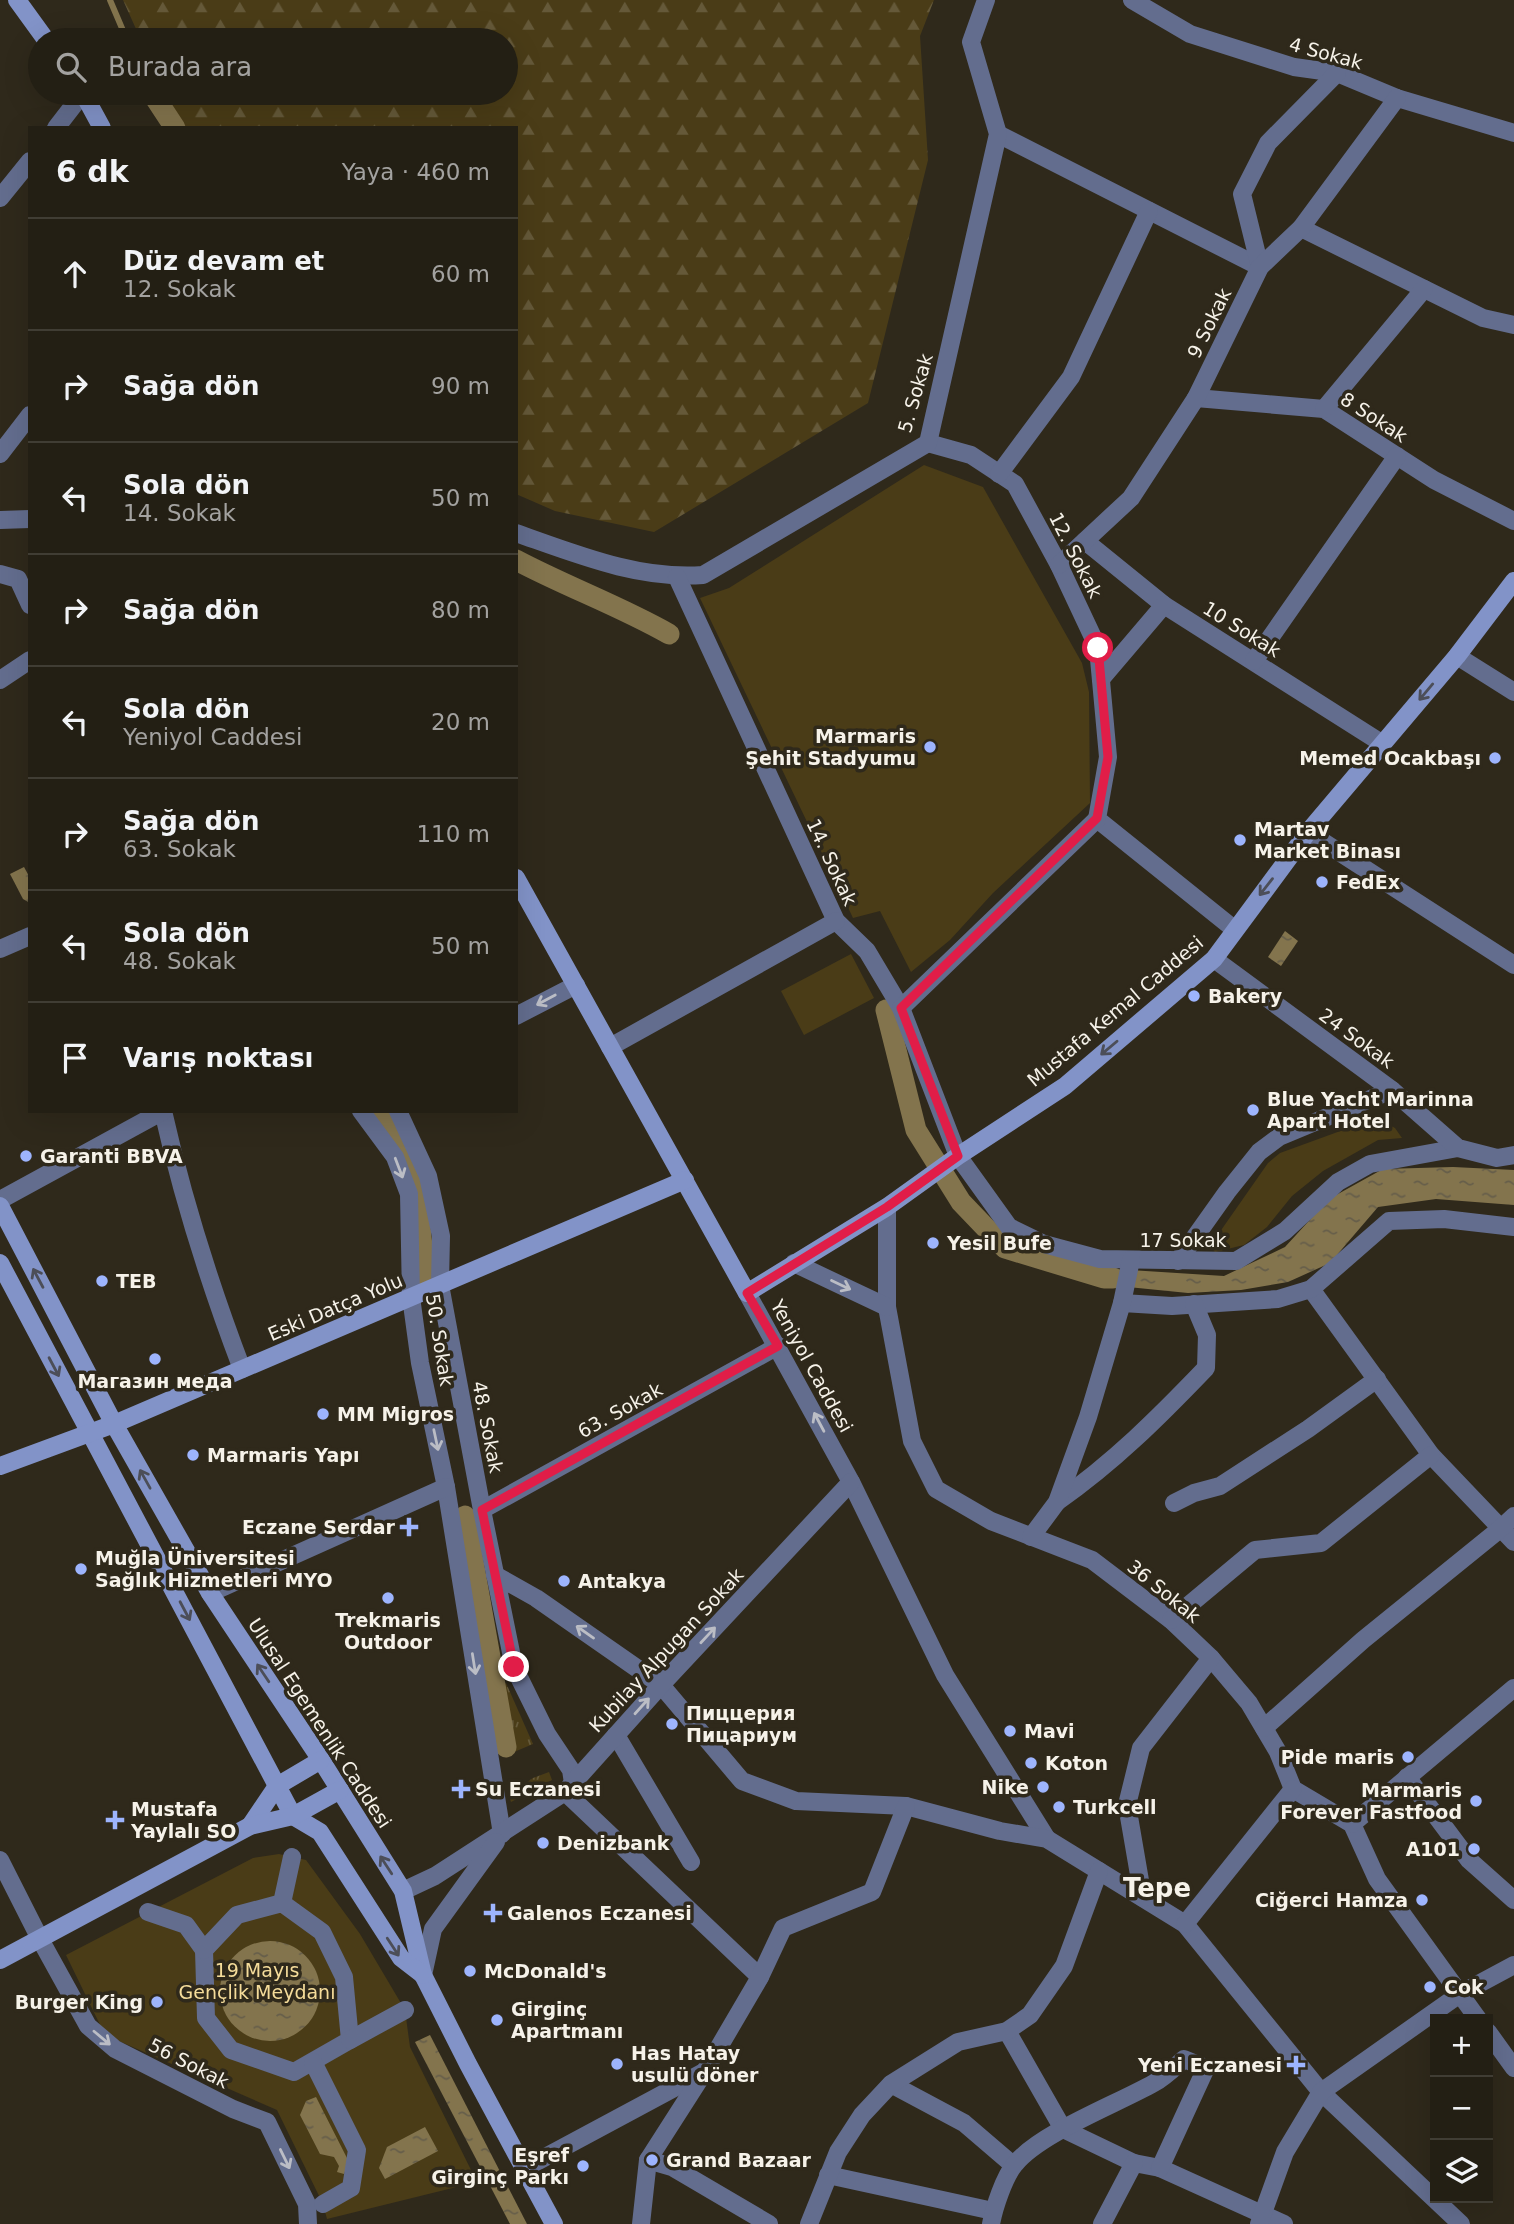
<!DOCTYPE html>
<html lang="tr">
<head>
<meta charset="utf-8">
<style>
  :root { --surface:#231f14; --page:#2b271d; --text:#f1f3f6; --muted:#a3a2a0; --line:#403d34 }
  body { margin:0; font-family:"DejaVu Sans",sans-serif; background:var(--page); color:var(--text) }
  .controls { position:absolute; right:21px; bottom:21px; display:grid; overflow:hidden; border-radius:0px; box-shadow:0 7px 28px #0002 }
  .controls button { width:63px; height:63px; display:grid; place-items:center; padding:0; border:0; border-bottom:2px solid var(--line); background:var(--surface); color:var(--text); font:35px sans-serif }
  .stop { position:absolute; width:21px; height:21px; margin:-16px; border:5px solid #e11d48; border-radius:50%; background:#fff }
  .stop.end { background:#e11d48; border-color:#fff; box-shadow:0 2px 7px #0008 }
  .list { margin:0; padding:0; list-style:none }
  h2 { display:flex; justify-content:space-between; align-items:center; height:91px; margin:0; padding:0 28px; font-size:30px }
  h2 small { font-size:23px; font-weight:400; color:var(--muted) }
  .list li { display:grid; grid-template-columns:46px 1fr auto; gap:21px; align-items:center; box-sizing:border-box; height:112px; padding:0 28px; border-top:2px solid var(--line) }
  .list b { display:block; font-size:26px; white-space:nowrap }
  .list p { margin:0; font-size:23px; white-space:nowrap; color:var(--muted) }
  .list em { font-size:23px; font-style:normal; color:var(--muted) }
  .icon { flex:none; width:38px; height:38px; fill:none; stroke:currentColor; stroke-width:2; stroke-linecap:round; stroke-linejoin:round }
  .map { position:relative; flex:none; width:1514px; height:2224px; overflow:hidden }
  .search { position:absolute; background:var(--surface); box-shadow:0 7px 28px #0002; left:28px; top:28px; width:490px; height:77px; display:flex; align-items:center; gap:18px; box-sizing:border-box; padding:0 24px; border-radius:38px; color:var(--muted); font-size:26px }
  .panel { position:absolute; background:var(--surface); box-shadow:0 7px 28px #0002; left:28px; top:126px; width:490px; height:987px; border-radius:0px }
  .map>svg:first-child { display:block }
  .grass { fill:url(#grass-tufts) }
  .forest { fill:url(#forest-firs) }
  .green { fill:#4a3c17 }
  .water { fill:url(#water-ripples) }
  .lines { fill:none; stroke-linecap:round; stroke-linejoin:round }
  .stream { stroke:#83744d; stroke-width:6 }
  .canal { stroke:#83744d; stroke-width:21 }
  .street { stroke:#636d8e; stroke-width:18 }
  .secondary { stroke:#8293c8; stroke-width:18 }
  .oneway { stroke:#4c4e58 }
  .oneway2 { stroke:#bbbdc5 }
  .route { stroke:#e11d48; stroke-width:9 }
  .poi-dot { fill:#9db4fd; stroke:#2f291b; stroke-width:2.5 }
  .labels { text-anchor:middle; stroke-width:7; stroke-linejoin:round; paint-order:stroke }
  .street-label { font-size:19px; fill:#f6f2e9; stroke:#2f291b }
  .poi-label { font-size:19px; font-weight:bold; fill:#f6f2e9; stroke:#2f291b; text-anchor:start }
  .park-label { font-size:19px; fill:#f5dc9a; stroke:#2f291b }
  .district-label { font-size:26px; font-weight:bold; fill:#f6f2e9; stroke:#2f291b }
</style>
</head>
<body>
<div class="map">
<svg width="1514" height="2224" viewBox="0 0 1514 2224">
  <defs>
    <pattern id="grass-tufts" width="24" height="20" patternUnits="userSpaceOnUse" patternTransform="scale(1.75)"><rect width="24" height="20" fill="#4a3c17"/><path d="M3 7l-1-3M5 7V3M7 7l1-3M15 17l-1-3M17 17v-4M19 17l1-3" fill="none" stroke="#655939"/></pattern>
    <pattern id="forest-firs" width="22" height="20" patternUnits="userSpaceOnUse" patternTransform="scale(1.75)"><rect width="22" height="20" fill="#4a3c17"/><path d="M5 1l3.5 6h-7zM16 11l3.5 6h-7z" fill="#655939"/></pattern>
    <pattern id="water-ripples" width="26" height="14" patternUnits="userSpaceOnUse" patternTransform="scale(1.75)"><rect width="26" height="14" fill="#83744d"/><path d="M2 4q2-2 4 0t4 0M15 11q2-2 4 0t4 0" fill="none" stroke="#665e4a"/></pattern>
  </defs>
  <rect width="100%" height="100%" fill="#2f291b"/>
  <!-- grass -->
  <g class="grass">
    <path d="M506 1683 533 1744 514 1752 499 1686Z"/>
    <path d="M549 1772 552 1780 511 1802 507 1788 517 1789 533 1778Z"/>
  </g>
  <!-- forest -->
  <path class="forest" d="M123 0H934L920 36 928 160 868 403 654 532 555 511 516 494V128H185L165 93H506V40H141Z"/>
  <!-- green -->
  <g class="green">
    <path d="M924 465 983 487 1082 663 1089 692 1090 803 993 893 950 940 911 972 880 911 853 918 700 598 729 588Z"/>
    <path d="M851 954 874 998 804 1035 781 991Z"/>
    <path d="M1376 1118 1395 1128 1402 1138 1378 1140 1323 1171 1292 1196 1267 1227 1244 1245 1215 1252 1210 1246 1268 1163 1280 1153Z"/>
    <path d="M279 1854 306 1860 360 1934 405 2010 410 2047 477 2182 327 2219 323 2204 277 2110 105 2035 66 1955 253 1858Z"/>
  </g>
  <!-- water -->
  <g class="water">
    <path d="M24 867 30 878V903L23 899 10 874Z"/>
    <path d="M1285 931 1298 941 1281 966 1268 957Z"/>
    <path d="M1453 1167 1514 1170V1205L1436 1199 1378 1207 1330 1263 1288 1282 1241 1290 1188 1293 1118 1286 1113 1278 1114 1269 1224 1276 1285 1247 1329 1199 1383 1169Z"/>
    <circle cx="270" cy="1991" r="50"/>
    <path d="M430 2035 527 2224H510L415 2042Z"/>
    <path d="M316 2097 349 2162 344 2174 337 2172 339 2166 334 2157 320 2154 300 2115 306 2101Z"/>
    <path d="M425 2127 438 2151 385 2179 379 2168 387 2147Z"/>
  </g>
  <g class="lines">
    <!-- stream -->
    <path class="stream" d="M110 0 127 40"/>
    <!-- canal -->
    <g class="canal">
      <path d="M152 93 175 128"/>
      <path d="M516 560C567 587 620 606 669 634"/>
      <path d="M886 1010 916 1130 961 1202 1005 1248 1104 1278H1113"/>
      <path d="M378 1111 416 1184 425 1278"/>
      <path d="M465 1516 506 1747"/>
    </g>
    <!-- street -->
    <g class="street">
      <path d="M1132 0 1190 34 1294 67 1337 73 1397 98 1514 133"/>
      <path d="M56 128 83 93"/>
      <path d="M998 134 1260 267"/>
      <path d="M0 198 30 161"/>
      <path d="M1301 228 1483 318 1514 325"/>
      <path d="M1260 267 1242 194 1268 143 1337 73"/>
      <path d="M1196 398 1324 409 1434 480 1514 521"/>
      <path d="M1324 409 1424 289"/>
      <path d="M928 443 971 455 1015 484 1059 565 1098 648 1108 757 1097 819 1234 929"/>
      <path d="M0 454 30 415"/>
      <path d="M999 474 1071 377 1149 211"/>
      <path d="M0 520 30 519"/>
      <path d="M516 533C576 554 639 580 703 575L928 443 998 134 971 42 986 0"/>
      <path d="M1085 541 1164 605 1383 744"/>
      <path d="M1059 565 1131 498 1196 398 1260 267 1301 228 1397 98"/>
      <path d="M0 574 18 579 30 605"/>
      <path d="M677 577 836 921 867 951 901 1008 958 1156 1009 1227 1044 1244 1100 1259 1236 1261 1285 1231 1338 1182 1370 1164 1458 1148"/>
      <path d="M1457 656 1514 692"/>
      <path d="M1254 661 1397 456"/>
      <path d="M1101 679 1164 605"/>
      <path d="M0 680 30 660"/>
      <path d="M1308 832 1514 965"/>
      <path d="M0 949 30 936"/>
      <path d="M1214 959 1392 1090 1458 1148 1497 1158 1514 1155"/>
      <path d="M901 1008 1097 819"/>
      <path d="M516 1016 576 985"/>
      <path d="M610 1047 836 921"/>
      <path d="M163 1111C183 1200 210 1285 242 1369"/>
      <path d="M361 1111 395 1157 409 1194 411 1297 420 1363 446 1487 502 1834"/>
      <path d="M398 1111 428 1176 441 1236 440 1285 482 1510 514 1667 547 1734 571 1770 573 1783"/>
      <path d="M0 1200 163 1111"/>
      <path d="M887 1207V1307L912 1441 936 1489 991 1521 1092 1560 1171 1620 1211 1658 1249 1703 1278 1752 1293 1789 1352 1824 1377 1879 1478 2019"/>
      <path d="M1178 1261 1227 1192 1259 1152 1279 1137 1392 1090"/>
      <path d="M794 1263 887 1307"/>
      <path d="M1311 1289 1431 1455 1514 1542"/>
      <path d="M747 1293 851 1482 945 1675 1047 1839"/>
      <path d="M1122 1303 1172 1306 1278 1299 1311 1289 1389 1221 1444 1219 1514 1227"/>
      <path d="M1057 1502C1114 1462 1158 1418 1206 1368L1207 1335 1194 1304"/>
      <path d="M1174 1503 1194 1493 1220 1486 1308 1429 1377 1379"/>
      <path d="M482 1510 778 1346"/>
      <path d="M1031 1537 1057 1502 1088 1417 1122 1303 1131 1260"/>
      <path d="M495 1575 536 1598 661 1685 742 1781 796 1801 906 1806 1000 1831 1047 1839 1185 1924 1321 2092 1461 2224"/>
      <path d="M210 1593 446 1487"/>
      <path d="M1171 1620 1255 1550 1321 1543 1431 1455"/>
      <path d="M1264 1728 1363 1640 1500 1529 1514 1516"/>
      <path d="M616 1735 691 1862"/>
      <path d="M1407 1777 1469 1860 1514 1900"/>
      <path d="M565 1792 760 1977"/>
      <path d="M1352 1824 1514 1688"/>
      <path d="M0 1860 40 1939 88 2026 115 2049 233 2109 267 2122 307 2204 308 2224"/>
      <path d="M403 1891 435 1876 565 1792 661 1685 851 1482"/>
      <path d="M1143 1898 1127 1805 1141 1748 1211 1658"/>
      <path d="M282 1903 237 1915 204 1950 206 2018 231 2050 294 2072 350 2040 344 1977 322 1932 282 1903 292 1857"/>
      <path d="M148 1912 186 1925 204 1950"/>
      <path d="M1185 1924 1293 1789"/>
      <path d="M423 1975 433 1929 496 1842"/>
      <path d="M1007 2031 1063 2129 1134 2163 1160 2168 1284 2224"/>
      <path d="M1488 2032 1514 2068"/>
      <path d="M350 2040 405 2010"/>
      <path d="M313 2062 357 2150 351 2188 323 2204"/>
      <path d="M891 2084 964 2123 1013 2165"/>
      <path d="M648 2160 672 2167 769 2224"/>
      <path d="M525 2168 702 2073"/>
      <path d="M828 2175 993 2211"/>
      <path d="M641 2224 648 2160 705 2071 760 1977 783 1928 872 1892 906 1806"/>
      <path d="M809 2224 838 2152 862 2115 891 2084 958 2042 1007 2031 1030 2015 1064 1966 1099 1871"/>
      <path d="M991 2224C994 2208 1004 2177 1015 2164 1040 2133 1117 2104 1154 2083 1165 2077 1175 2067 1184 2059L1206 2068 1160 2168"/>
      <path d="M1102 2224 1134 2163"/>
      <path d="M1259 2224 1285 2152 1321 2092 1460 1994 1514 1965"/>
    </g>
    <!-- secondary -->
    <g class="secondary">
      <path d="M17 0 46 40"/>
      <path d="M83 93 102 128"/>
      <path d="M516 878 747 1293 887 1207 958 1156 1065 1086 1214 959 1308 832 1457 656 1514 581"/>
      <path d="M0 1206 114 1424 210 1593 321 1760 403 1891 423 1975 468 2064 554 2224"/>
      <path d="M0 1263 293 1816 320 1832 401 1958 423 1975"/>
      <path d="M0 1466 114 1424 685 1180"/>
      <path d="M250 1826 277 1786 321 1760"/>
      <path d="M0 1960 250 1826 293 1816 340 1790"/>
    </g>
  </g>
  <!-- one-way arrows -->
  <defs><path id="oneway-shaft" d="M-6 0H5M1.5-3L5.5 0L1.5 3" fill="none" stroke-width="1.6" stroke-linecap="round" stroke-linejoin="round" transform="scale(1.75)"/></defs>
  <g class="oneway">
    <use href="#oneway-shaft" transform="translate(1426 692) rotate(130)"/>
    <use href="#oneway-shaft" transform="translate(1266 887) rotate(128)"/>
    <use href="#oneway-shaft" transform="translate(1109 1048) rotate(140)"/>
    <use href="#oneway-shaft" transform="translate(38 1278) rotate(-118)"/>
    <use href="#oneway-shaft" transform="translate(54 1367) rotate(62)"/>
    <use href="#oneway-shaft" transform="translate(145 1479) rotate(-119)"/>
    <use href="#oneway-shaft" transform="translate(185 1611) rotate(62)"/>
    <use href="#oneway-shaft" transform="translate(263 1673) rotate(-124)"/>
    <use href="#oneway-shaft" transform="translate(386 1865) rotate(-123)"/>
    <use href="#oneway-shaft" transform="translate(393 1947) rotate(57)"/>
  </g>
  <g class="oneway2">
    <use href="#oneway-shaft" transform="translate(546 1000) rotate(152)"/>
    <use href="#oneway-shaft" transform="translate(399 1168) rotate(69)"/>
    <use href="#oneway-shaft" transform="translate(841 1285) rotate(25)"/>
    <use href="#oneway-shaft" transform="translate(819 1422) rotate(-118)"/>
    <use href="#oneway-shaft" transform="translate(436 1440) rotate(78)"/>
    <use href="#oneway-shaft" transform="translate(585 1632) rotate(-145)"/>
    <use href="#oneway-shaft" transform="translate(708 1635) rotate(-47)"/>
    <use href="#oneway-shaft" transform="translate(474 1664) rotate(81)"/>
    <use href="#oneway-shaft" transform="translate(642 1706) rotate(-48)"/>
    <use href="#oneway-shaft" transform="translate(102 2038) rotate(40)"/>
    <use href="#oneway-shaft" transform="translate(285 2159) rotate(64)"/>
  </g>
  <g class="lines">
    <!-- route -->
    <path class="route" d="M514 1667 482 1510 778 1346 747 1293 887 1207 958 1156 901 1008 1097 818 1108 757 1098 648"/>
  </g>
  <!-- markers -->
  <g class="poi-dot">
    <circle cx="930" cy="747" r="7"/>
    <circle cx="1495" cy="758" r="7"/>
    <circle cx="1240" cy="840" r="7"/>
    <circle cx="1322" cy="882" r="7"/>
    <circle cx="1194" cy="996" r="7"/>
    <circle cx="1253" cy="1110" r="7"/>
    <circle cx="26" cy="1156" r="7"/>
    <circle cx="933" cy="1243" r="7"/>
    <circle cx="102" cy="1281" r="7"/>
    <circle cx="155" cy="1359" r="7"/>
    <circle cx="323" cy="1414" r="7"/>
    <circle cx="193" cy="1455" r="7"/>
    <path d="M405.5 1516.5h7v7h7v7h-7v7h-7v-7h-7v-7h7z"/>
    <circle cx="81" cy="1569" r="7"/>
    <circle cx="564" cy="1581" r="7"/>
    <circle cx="388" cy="1598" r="7"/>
    <circle cx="672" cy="1724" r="7"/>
    <circle cx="1010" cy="1731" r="7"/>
    <circle cx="1408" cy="1757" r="7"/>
    <circle cx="1031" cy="1763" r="7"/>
    <circle cx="1043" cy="1787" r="7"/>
    <path d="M457.5 1778.5h7v7h7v7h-7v7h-7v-7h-7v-7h7z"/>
    <circle cx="1476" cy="1801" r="7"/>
    <circle cx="1059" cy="1807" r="7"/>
    <path d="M111.5 1809.5h7v7h7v7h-7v7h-7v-7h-7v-7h7z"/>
    <circle cx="543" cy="1843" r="7"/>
    <circle cx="1474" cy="1849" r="7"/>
    <circle cx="1422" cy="1900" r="7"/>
    <path d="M489.5 1902.5h7v7h7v7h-7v7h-7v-7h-7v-7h7z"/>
    <circle cx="470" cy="1971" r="7"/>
    <circle cx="1430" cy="1987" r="7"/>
    <circle cx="157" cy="2002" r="7"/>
    <circle cx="497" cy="2020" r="7"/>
    <circle cx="617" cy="2064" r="7"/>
    <path d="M1292.5 2054.5h7v7h7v7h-7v7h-7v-7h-7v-7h7z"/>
    <circle cx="652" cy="2160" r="7"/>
    <circle cx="583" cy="2166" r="7"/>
  </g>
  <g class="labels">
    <!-- street labels -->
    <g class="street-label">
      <text transform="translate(1326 53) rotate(15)" y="7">4 Sokak</text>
      <text transform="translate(1209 323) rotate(-64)" y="7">9 Sokak</text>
      <text transform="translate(915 393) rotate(-74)" y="7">5. Sokak</text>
      <text transform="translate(1374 417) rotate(33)" y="7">8 Sokak</text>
      <text transform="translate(1076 555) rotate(63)" y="7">12. Sokak</text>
      <text transform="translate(1242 629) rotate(32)" y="7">10 Sokak</text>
      <text transform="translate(832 862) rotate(65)" y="7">14. Sokak</text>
      <text transform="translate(1115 1011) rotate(-40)" y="7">Mustafa Kemal Caddesi</text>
      <text transform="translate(1357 1038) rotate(36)" y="7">24 Sokak</text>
      <text x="1183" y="1247">17 Sokak</text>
      <text transform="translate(335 1307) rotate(-23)" y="7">Eski Datça Yolu</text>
      <text transform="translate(440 1340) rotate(81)" y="7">50. Sokak</text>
      <text transform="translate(812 1366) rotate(61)" y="7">Yeniyol Caddesi</text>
      <text transform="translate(620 1410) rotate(-29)" y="7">63. Sokak</text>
      <text transform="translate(488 1427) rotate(79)" y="7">48. Sokak</text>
      <text transform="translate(1164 1591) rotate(39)" y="7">36 Sokak</text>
      <text transform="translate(666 1650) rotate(-47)" y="7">Kubilay Alpugan Sokak</text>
      <text transform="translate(320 1723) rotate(57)" y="7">Ulusal Egemenlik Caddesi</text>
      <text transform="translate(189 2063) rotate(27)" y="7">56 Sokak</text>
    </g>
    <!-- poi labels -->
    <g class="poi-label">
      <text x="916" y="743" text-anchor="end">Marmaris<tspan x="916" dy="22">Şehit Stadyumu</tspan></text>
      <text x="1481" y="765" text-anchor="end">Memed Ocakbaşı</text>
      <text x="1254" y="836">Martav<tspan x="1254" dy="22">Market Binası</tspan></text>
      <text x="1336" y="889">FedEx</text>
      <text x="1208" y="1003">Bakery</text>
      <text x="1267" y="1106">Blue Yacht Marinna<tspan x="1267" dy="22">Apart Hotel</tspan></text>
      <text x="40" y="1163">Garanti BBVA</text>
      <text x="947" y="1250">Yesil Bufe</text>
      <text x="116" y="1288">TEB</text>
      <text x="155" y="1388" text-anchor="middle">Магазин меда</text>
      <text x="337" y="1421">MM Migros</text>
      <text x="207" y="1462">Marmaris Yapı</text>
      <text x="395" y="1534" text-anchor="end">Eczane Serdar</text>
      <text x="95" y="1565">Muğla Üniversitesi<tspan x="95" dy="22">Sağlık Hizmetleri MYO</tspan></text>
      <text x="578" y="1588">Antakya</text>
      <text x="388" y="1627" text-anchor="middle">Trekmaris<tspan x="388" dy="22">Outdoor</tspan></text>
      <text x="686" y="1720">Пиццерия<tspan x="686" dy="22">Пицариум</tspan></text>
      <text x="1024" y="1738">Mavi</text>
      <text x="1394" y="1764" text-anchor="end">Pide maris</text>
      <text x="1045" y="1770">Koton</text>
      <text x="1029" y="1794" text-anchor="end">Nike</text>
      <text x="475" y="1796">Su Eczanesi</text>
      <text x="1462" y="1797" text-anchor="end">Marmaris<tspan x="1462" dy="22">Forever Fastfood</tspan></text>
      <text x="1073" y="1814">Turkcell</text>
      <text x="131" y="1816">Mustafa<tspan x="131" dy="22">Yaylalı SO</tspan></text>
      <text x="557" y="1850">Denizbank</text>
      <text x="1460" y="1856" text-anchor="end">A101</text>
      <text x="1408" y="1907" text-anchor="end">Ciğerci Hamza</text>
      <text x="507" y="1920">Galenos Eczanesi</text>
      <text x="484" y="1978">McDonald's</text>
      <text x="1444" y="1994">Cok</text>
      <text x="143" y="2009" text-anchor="end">Burger King</text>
      <text x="511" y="2016">Girginç<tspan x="511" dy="22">Apartmanı</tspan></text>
      <text x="631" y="2060">Has Hatay<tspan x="631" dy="22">usulü döner</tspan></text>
      <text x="1282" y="2072" text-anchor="end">Yeni Eczanesi</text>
      <text x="569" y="2162" text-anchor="end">Eşref<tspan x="569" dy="22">Girginç Parkı</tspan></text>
      <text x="666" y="2167">Grand Bazaar</text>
    </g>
    <!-- park labels -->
    <g class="park-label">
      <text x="257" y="1977">19 Mayıs<tspan x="257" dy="22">Gençlik Meydanı</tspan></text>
    </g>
    <!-- district labels -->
    <g class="district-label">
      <text x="1157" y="1897">Tepe</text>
    </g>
  </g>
</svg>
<div class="controls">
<button>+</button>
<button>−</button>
<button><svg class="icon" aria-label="layers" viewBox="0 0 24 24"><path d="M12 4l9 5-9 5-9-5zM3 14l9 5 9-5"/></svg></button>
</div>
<div class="stop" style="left:1098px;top:648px"></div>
<div class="stop end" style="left:514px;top:1667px"></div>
<div class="search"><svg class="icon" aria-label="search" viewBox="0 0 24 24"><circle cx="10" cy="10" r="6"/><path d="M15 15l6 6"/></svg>Burada ara</div>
<section class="panel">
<h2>6 dk<small>Yaya · 460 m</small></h2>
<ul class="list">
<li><svg class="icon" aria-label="ahead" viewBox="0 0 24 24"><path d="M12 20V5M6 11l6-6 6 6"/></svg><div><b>Düz devam et</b><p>12. Sokak</p></div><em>60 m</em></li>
<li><svg class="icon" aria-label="right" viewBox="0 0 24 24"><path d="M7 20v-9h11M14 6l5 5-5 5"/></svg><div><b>Sağa dön</b></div><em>90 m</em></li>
<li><svg class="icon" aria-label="left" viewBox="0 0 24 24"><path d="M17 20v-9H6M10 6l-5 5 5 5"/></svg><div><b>Sola dön</b><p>14. Sokak</p></div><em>50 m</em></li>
<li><svg class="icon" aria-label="right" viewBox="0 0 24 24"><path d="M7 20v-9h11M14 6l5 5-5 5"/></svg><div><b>Sağa dön</b></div><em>80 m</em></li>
<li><svg class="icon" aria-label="left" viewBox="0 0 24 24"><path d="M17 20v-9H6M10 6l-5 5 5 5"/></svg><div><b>Sola dön</b><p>Yeniyol Caddesi</p></div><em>20 m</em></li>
<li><svg class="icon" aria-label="right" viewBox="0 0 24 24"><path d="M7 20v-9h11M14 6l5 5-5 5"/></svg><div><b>Sağa dön</b><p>63. Sokak</p></div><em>110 m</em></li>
<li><svg class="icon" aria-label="left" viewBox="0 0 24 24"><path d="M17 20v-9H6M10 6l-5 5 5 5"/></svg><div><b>Sola dön</b><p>48. Sokak</p></div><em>50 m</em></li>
<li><svg class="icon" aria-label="arrive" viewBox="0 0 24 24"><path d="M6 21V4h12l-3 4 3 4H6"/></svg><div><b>Varış noktası</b></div></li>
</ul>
</section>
</div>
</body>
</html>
